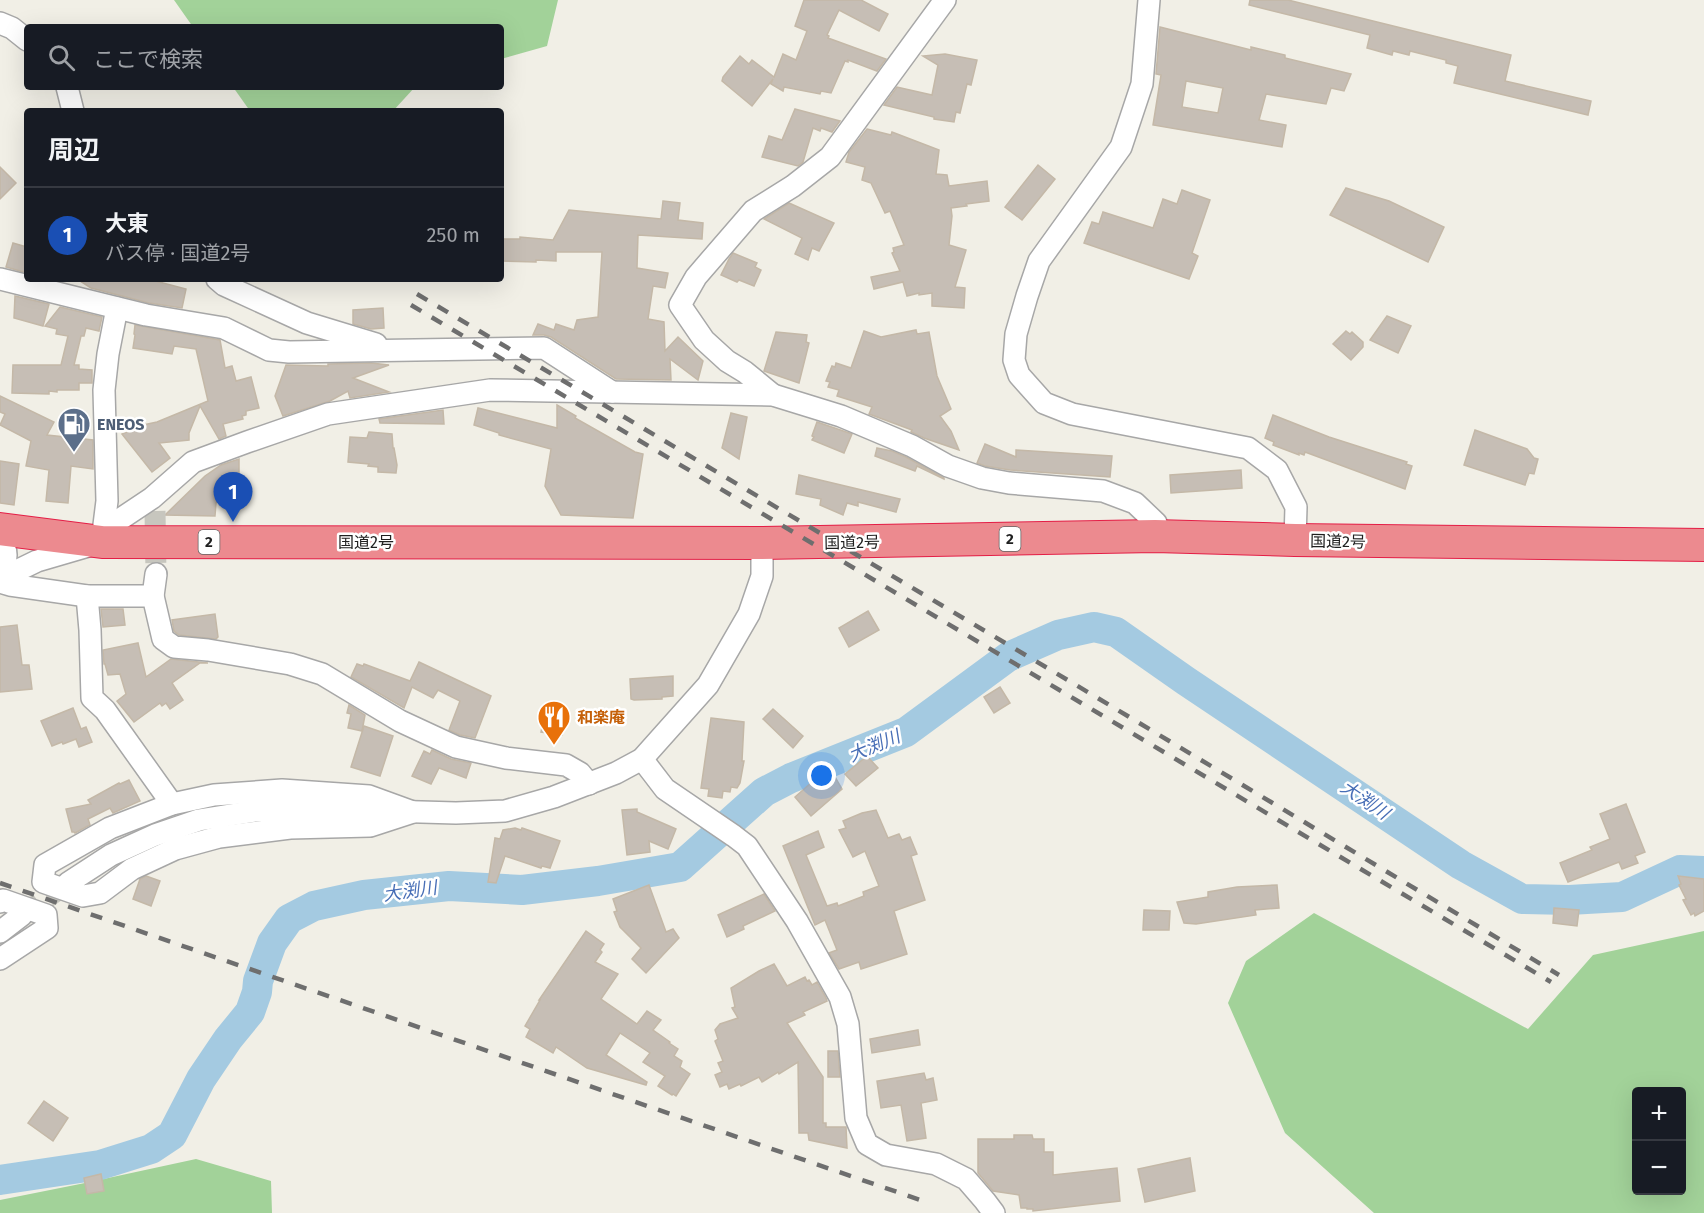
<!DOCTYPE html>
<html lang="ja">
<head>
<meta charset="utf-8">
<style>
  :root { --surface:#171b24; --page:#242831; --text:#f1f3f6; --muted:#9ea1a6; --line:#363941; --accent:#0b8043 }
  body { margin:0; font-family:"Fira Sans","Noto Sans JP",sans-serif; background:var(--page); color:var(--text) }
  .controls { position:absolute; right:18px; bottom:18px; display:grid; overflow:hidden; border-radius:6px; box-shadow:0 6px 24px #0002 }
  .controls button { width:54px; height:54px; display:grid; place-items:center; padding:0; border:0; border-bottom:2px solid var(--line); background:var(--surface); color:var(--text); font:30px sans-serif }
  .you { position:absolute; left:822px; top:776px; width:21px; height:21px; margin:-15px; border:4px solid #fff; border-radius:50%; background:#1a73e8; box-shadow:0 0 0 9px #1a73e833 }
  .badge { display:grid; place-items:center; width:39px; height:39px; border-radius:50%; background:var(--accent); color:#fff; font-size:20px; font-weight:700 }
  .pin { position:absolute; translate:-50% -50px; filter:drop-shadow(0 2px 3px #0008) }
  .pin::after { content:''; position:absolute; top:32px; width:21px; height:18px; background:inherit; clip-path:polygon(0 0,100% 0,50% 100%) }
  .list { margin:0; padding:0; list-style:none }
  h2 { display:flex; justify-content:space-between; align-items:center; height:78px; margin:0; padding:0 24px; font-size:26px }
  h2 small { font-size:20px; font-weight:400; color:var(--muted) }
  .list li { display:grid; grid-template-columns:39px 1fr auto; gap:18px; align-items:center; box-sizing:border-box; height:96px; padding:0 24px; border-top:2px solid var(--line) }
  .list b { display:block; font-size:22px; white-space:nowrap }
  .list p { margin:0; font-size:20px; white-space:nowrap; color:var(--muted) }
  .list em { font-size:20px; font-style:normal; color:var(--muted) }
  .icon { flex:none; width:33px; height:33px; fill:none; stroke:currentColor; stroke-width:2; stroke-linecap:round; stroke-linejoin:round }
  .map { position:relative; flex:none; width:1704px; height:1213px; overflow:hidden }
  .search { position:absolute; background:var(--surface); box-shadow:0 6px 24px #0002; left:24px; top:24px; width:480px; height:66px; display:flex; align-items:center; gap:15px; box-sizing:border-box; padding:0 21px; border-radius:6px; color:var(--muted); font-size:22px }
  .panel { position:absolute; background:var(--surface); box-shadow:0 6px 24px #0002; left:24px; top:108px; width:480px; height:174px; border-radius:6px }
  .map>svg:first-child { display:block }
  .forest { fill:#a2d299; fill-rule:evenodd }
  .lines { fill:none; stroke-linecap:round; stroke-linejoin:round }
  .river { stroke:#a4cae1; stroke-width:30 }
  .building { fill:#c6beb5; stroke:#c4b8a7; stroke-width:1.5; fill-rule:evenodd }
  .minor-tunnel { stroke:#c7c6be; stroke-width:21; stroke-dasharray:21 10; stroke-linecap:butt }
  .minor-casing { stroke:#a7a7a7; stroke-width:24 }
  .highway-casing { stroke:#e41e46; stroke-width:34 }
  .minor { stroke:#fff; stroke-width:21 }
  .highway { stroke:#ec8a8f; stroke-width:32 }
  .rail { stroke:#6e6e6e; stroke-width:4.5; stroke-dasharray:12 12; stroke-linecap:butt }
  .labels { text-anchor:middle; stroke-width:5; stroke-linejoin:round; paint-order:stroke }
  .shield { fill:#fff; stroke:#636363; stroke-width:1.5 }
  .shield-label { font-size:15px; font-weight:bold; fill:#202020 }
  .service-label { font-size:16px; font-weight:bold; fill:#4e5e75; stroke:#fff; text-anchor:start }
  .street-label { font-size:16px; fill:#202020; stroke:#fff }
  .food-label { font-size:16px; font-weight:bold; fill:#c56008; stroke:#fff; text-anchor:start }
  .water-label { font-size:18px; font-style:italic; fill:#476eb6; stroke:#fff }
</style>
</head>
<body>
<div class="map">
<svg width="1704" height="1213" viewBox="0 0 1704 1213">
  <rect width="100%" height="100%" fill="#f1efe6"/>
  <!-- forest -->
  <g class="forest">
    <path d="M174 0H558L547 46 501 59V27H193Z"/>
    <path d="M233 87H415L393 111H250Z"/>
    <path d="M1314 913 1528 1029 1593 955 1704 931V1213H1374L1285 1133 1228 1003 1246 961ZM1636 1092H1682V1190H1636Z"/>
    <path d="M196 1159 271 1181 272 1213H0V1200L85 1183Z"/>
  </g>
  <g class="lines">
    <!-- river -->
    <path class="river" d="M0 1180 100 1165 151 1149 172 1135 201 1079 228 1039 250 1012 257 992 258 981 272 943 289 919 314 906 364 895 449 886 522 890 598 881 680 867 764 792 791 778 906 732 1008 657 1058 635 1094 627 1116 632 1186 681 1461 865 1522 899 1569 900 1622 897 1680 870 1704 871"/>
  </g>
  <!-- building -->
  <g class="building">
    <path d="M804 0H861L888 14 879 31 839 10 827 35 829 36 828 38 886 59 877 71 848 60V62L845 61 831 93 821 91 820 94 784 87 783 91 771 84 773 79 752 106 722 81 723 77 740 56 749 64 752 60 774 77 783 54 796 60 807 31 795 26Z"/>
    <path d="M1250 0H1288L1511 55 1505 81 1591 101 1588 115 1454 83 1458 66 1446 63V60L1410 51 1409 55 1393 51 1392 55 1367 48 1370 35 1249 5Z"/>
    <path d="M1160 27 1251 50V47L1285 55V58L1351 74 1344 91 1331 88 1326 104 1266 94 1259 120 1286 125 1282 147 1153 125 1161 75 1156 74ZM1186 81 1223 88 1218 113 1182 107Z"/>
    <path d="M945 54 977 60 971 85 967 84 960 113 956 112 954 122 934 119V117L884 105 897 87 932 95 938 65 923 56Z"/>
    <path d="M795 109 840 121 832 132 821 128 820 131 813 128 803 162 798 166 762 157 769 136 782 140Z"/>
    <path d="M867 129 891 135 892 132 939 150 936 174 947 175 949 186 987 181 989 201 966 204 967 206 951 208 952 216 949 245 966 250 955 287 965 288 964 308 932 306V293L919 295V293L907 296 903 282 874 289 871 277 900 271 892 253 894 252 893 248 904 245 890 211 885 213 871 183 862 180 865 167 846 162 849 152Z"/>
    <path d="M1038 165 1055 179 1022 220 1005 207Z"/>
    <path d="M0 167 16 183 0 199Z"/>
    <path d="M1346 188 1389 201 1444 227 1428 262 1330 215Z"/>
    <path d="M1182 190 1210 200 1192 253 1198 256 1189 279 1084 243 1092 222 1099 224 1103 212 1153 228 1163 199 1177 204Z"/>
    <path d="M663 201 680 203 678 220 703 223 702 239 638 235 637 268 668 273 665 288 653 286 648 319 664 322 665 351 678 337 703 361 698 380 670 359 671 380 616 379 551 337 544 335H533L538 324 554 330 556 324 574 330 577 320 598 317 602 252H556V261L536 260V262L501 261V239H520V237L553 240 569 210 661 219Z"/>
    <path d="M789 203 834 223 819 251 812 248 808 260 795 254 802 238 764 219Z"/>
    <path d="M13 243 27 247V273L6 267Z"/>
    <path d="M733 253 757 263 755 267 761 270 754 286 739 280 737 282 721 275 729 259Z"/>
    <path d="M77 279H148L186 289 182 308 149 303 91 288Z"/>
    <path d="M15 296 49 304 43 326 14 318Z"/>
    <path d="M60 307 102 317 99 331 86 328 84 336H81L74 365H79V369L92 370V383H79V390H57V392L49 391V394L12 393 13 365H61L68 336 56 334 57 329 45 326Z"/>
    <path d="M383 308 384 328 371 329 353 324V310Z"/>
    <path d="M1387 316 1411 326 1398 353 1370 340Z"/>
    <path d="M135 325 220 340 225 368 232 366 236 381 251 377 259 408 246 411V415L242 416 243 419 223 424 226 436 219 439 200 406 189 433V440L159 443 170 458 152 472 122 434 143 425 157 422 208 401 196 349 174 346 172 354 133 348 135 335 134 334Z"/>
    <path d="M916 330 917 334 929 332 937 376 951 409 940 416 951 431 959 450 924 438 911 432 912 430 869 414 872 407 837 396 839 390 828 387 830 382 826 381 832 366 835 367 836 363 851 368 864 331 881 337Z"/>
    <path d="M1346 331 1350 334 1352 332 1363 342V347L1351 360 1333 344Z"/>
    <path d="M776 332 807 335 806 342 809 343 799 383 764 371Z"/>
    <path d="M371 363 389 365 353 378 389 392 350 398 348 391 330 401 283 416 275 396 286 365 328 366V364Z"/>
    <path d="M0 396 54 422 47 435 93 440V469L71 466 68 503 46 501 49 470 26 466 31 441 0 425 5 414 0 412Z"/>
    <path d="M557 405 576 416 575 418 635 452 643 454 633 518 561 515 545 486 551 449 499 435V433L474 425 478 408 557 428Z"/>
    <path d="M443 410 444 424 380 423 379 419Z"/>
    <path d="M731 413 747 417 739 459 722 448Z"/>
    <path d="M1273 415 1329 437 1407 462 1406 464 1412 466 1405 489 1305 452 1304 455 1299 453V455L1273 445 1274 442 1265 438Z"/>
    <path d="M817 422 852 434 844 453 812 440 814 437 812 436Z"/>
    <path d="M1475 430 1527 449 1534 458 1538 459 1534 474 1529 473 1525 485 1464 465Z"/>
    <path d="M369 432 392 434 393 448H394L397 465 396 473 378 472V467L368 466 369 464 348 462 350 437 367 438Z"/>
    <path d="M985 444 1016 457V450L1112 456 1110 477 1010 470 985 466 977 463Z"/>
    <path d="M877 448 892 451 906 457 944 478V479L917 466 915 471 875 456Z"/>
    <path d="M239 459V493L235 494 234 489 216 503 215 516 165 515 205 476 221 465Z"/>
    <path d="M0 461 19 464 14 505 0 503Z"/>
    <path d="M1241 470 1242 488 1171 493 1170 475Z"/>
    <path d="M799 475 900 499 896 512 858 502V506L847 503 843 515 820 505 821 499 796 494Z"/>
    <path d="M101 609H123L125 625 103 627Z"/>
    <path d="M868 611 879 630 849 647 839 628Z"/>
    <path d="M215 614 218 637 216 639 179 635 174 631 172 620Z"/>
    <path d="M17 625 22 665H29L32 689 0 692V627Z"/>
    <path d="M138 643 146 677 171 659 208 663H200L172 683 183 700 170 709 166 703 162 706 160 703 134 722 117 701 126 694 120 674 108 675 105 664H104L103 650Z"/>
    <path d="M419 662 491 696 475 738 460 735 449 730 460 701 438 690 433 698 412 687 404 708 351 677 357 664 363 666 364 664 410 681Z"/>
    <path d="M673 676V696L662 697V699L634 700 631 699 630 679Z"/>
    <path d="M1000 687 1010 703 994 713 984 697Z"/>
    <path d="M349 705 365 715 362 731 348 728 351 714 347 713Z"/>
    <path d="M546 707 563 710V715L564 716 562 735 541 732Z"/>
    <path d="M73 708 81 729 86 727 92 742 79 747 76 739 63 744 62 742 52 746 41 721Z"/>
    <path d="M773 709 803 736 793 748 763 719Z"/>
    <path d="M711 718 744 722 742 761H744L740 783 737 788 731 787 730 792 723 791 722 798 708 796 709 789 701 788Z"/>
    <path d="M364 726 393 736 380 776 351 767Z"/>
    <path d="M432 750 451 759 471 763 466 778 439 768 431 784 412 776 424 751 430 754Z"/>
    <path d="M867 756 878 768 856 786 845 774Z"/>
    <path d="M831 770 842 789 811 816 795 797 819 776Z"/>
    <path d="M129 780 140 801 113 813 110 808 88 819 90 825 75 833 74 832H72L66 809 91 804 88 800 119 783 120 784Z"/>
    <path d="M1626 804 1645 852 1635 856 1638 863 1622 869 1619 862 1568 882 1560 863 1592 850 1590 847 1610 839 1600 814Z"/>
    <path d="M637 809V812L676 829 668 849 649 841 650 852 627 855 622 810Z"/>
    <path d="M876 810 888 838 899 834 902 840 910 837 917 854 911 856 925 900 894 911 907 954 861 969 859 962 839 969 829 953 837 950 825 920 815 925 783 846 818 831 824 847 806 855 827 906 837 903 838 906 864 896 863 892 879 886 865 851 853 857 839 830 846 828 843 821 862 813Z"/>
    <path d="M515 828 521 830 522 828 560 841 550 868 542 866 541 868 505 856 496 883 488 882 495 838 500 839 503 830Z"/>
    <path d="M146 876 160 881 151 906 133 899 140 879Z"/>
    <path d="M1678 876 1704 879V911L1695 916 1694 913 1691 915 1683 900 1686 899 1679 885 1681 884Z"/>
    <path d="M649 885 666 932 673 929 679 938 646 973 632 959 641 948 620 927 614 912 617 911 613 899Z"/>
    <path d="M1277 885 1279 908 1255 910 1256 915 1196 924 1184 923 1177 902 1208 897V892L1237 887Z"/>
    <path d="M764 894 775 911 743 926 744 929 727 937 718 915Z"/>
    <path d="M1554 908 1579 910 1577 926 1553 923Z"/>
    <path d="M1144 910 1170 911 1169 930H1143Z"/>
    <path d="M586 931 604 944 600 950 602 952 595 962 618 974 601 999 637 1024 647 1011 661 1020 653 1030 670 1042 669 1043 678 1049 674 1056 682 1061 680 1067 690 1074 676 1096 673 1094 672 1095 658 1086 665 1076 643 1062 650 1053 620 1033 606 1055 647 1082 646 1085 587 1068 556 1047 553 1053 526 1037 530 1029 525 1026 540 1000H539Z"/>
    <path d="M774 964 787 986 805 977 807 981 809 980 812 985 817 982 826 998 827 1001 803 1012 805 1015 787 1023 823 1077V1123H826V1127H846L847 1148 809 1140 808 1133H799L798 1062 779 1074 778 1072 762 1082 759 1077 741 1086 740 1084 729 1089 727 1084 720 1087 715 1075 722 1072 718 1063 723 1061 715 1041 718 1039 715 1030 720 1024 738 1018 732 1008 735 1007 731 988 759 971Z"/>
    <path d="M918 1030 920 1045 872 1053 870 1039Z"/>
    <path d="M828 1051H838L840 1077H828Z"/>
    <path d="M924 1073 926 1080 933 1078 937 1100 921 1103 926 1138 907 1141 901 1105 881 1108 877 1081Z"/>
    <path d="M44 1101 68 1118 53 1141 28 1123Z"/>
    <path d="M1014 1135H1032L1033 1139H1044V1152H1053V1175L1117 1168 1120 1201 1033 1211V1209H1027V1208H1021L1019 1195 993 1191 978 1173V1139H1014Z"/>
    <path d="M1190 1158 1195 1191 1145 1202 1138 1169Z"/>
    <path d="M101 1174 104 1191 87 1194 84 1178Z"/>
  </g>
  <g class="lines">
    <!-- minor-tunnel -->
    <g class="minor-tunnel">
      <path d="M155 511 156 574"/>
      <path d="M22 915 68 883"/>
    </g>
    <!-- minor casing -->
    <g class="minor-casing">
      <g id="minor">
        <path d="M1149 0 1142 84 1121 147 1039 261 1027 296 1016 334 1014 360 1019 375 1044 403 1072 414 1248 448 1277 470 1296 507 1295 540"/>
        <path d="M0 23 12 28 27 40"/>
        <path d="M67 87 73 111"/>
        <path d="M0 279 146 315 224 328 269 350 289 352 544 348 612 392"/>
        <path d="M217 279 224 285 307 323 376 344"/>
        <path d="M773 395 745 372 727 361 704 340 680 305 696 277 753 211 793 186 830 157 945 0"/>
        <path d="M102 541 107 501 104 390 108 354 117 308"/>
        <path d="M0 542C10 551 6 563 0 574"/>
        <path d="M0 579 37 561 102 542 119 520 152 498 193 462 247 442 328 414 490 390 773 395 841 416 912 446 948 466 982 478 1009 483 1103 491 1135 503 1156 523 1155 536"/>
        <path d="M0 582 10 585 87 596H153L163 639 174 647 208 650 290 664 322 674 400 721 456 747 506 758 566 765 580 773 589 784"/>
        <path d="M87 596 90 630 92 698 105 710 172 804"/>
        <path d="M153 596 156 574"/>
        <path d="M642 759 665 789 734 836 747 846 797 921 840 997 848 1024 856 1118 867 1144 886 1155 936 1164 966 1179 985 1201 994 1213"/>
        <path d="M282 790 369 796 413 812 370 826 290 828 219 837 175 849 132 869 100 893 83 896 43 882 45 865 110 828 172 804 214 795Z"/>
        <path d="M68 883 111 855 155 835 199 820 255 811 316 809 456 813 505 811 554 797 616 773 642 759 708 685 749 614 762 576V543"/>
        <path d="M0 902 3 900 46 915 47 928 0 959"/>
        <path d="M0 932 22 915"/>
      </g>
    </g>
    <!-- highway casing -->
    <g class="highway-casing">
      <path id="highway" d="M0 529 102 542 762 543 1155 536 1295 540 1704 545"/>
    </g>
    <!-- minor -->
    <use href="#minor" class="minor"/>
    <!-- highway -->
    <use href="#highway" class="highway"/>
    <!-- rail -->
    <g class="rail">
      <path d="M417 294 1076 685 1559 975"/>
      <path d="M411 305 1551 982"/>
      <path d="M0 883 929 1203"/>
    </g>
  </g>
  <!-- icons -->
  <defs>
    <g id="fuel-pin" transform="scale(1.725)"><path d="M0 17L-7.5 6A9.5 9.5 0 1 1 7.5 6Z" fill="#5c6f8a" stroke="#fff"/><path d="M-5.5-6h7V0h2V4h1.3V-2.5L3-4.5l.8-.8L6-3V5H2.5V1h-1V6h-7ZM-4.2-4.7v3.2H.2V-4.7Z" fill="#fff"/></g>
    <g id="restaurant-pin" transform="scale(1.725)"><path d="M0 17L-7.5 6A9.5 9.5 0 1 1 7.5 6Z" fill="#e8710a" stroke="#fff"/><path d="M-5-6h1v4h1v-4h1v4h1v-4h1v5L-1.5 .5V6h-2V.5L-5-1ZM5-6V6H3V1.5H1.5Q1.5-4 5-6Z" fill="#fff"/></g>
  </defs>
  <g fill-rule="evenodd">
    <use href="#fuel-pin" x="74" y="424"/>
    <use href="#restaurant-pin" x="554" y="717"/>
  </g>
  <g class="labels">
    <!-- shield labels -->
    <g class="shield">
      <rect x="999.5" y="527" width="21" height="24" rx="4.5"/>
      <rect x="198.5" y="530" width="21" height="24" rx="4.5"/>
    </g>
    <g class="shield-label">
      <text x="1010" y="544">2</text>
      <text x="209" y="547">2</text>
    </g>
    <!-- service labels -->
    <g class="service-label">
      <text x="97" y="430">ENEOS</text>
    </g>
    <!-- street labels -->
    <g class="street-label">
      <text transform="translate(1338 541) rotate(1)" y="6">国道2号</text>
      <text x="366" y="548">国道2号</text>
      <text transform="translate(852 542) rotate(-1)" y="6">国道2号</text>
    </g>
    <!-- food labels -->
    <g class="food-label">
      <text x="577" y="723">和楽庵</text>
    </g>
    <!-- water labels -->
    <g class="water-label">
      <text transform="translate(874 746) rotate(-23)" y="6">大渕川</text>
      <text transform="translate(1365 800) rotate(34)" y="6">大渕川</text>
      <text transform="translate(410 891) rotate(-8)" y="6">大渕川</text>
    </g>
  </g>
</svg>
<div class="controls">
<button>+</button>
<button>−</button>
</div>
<div class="you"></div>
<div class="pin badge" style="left:233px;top:522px;background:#1a4fb4">1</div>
<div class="search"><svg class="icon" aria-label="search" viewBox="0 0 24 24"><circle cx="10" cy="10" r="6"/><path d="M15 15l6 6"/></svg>ここで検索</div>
<section class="panel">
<h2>周辺<small></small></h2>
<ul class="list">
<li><span class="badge" style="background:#1a4fb4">1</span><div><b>大東</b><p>バス停 · 国道2号</p></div><em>250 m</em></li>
</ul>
</section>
</div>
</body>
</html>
